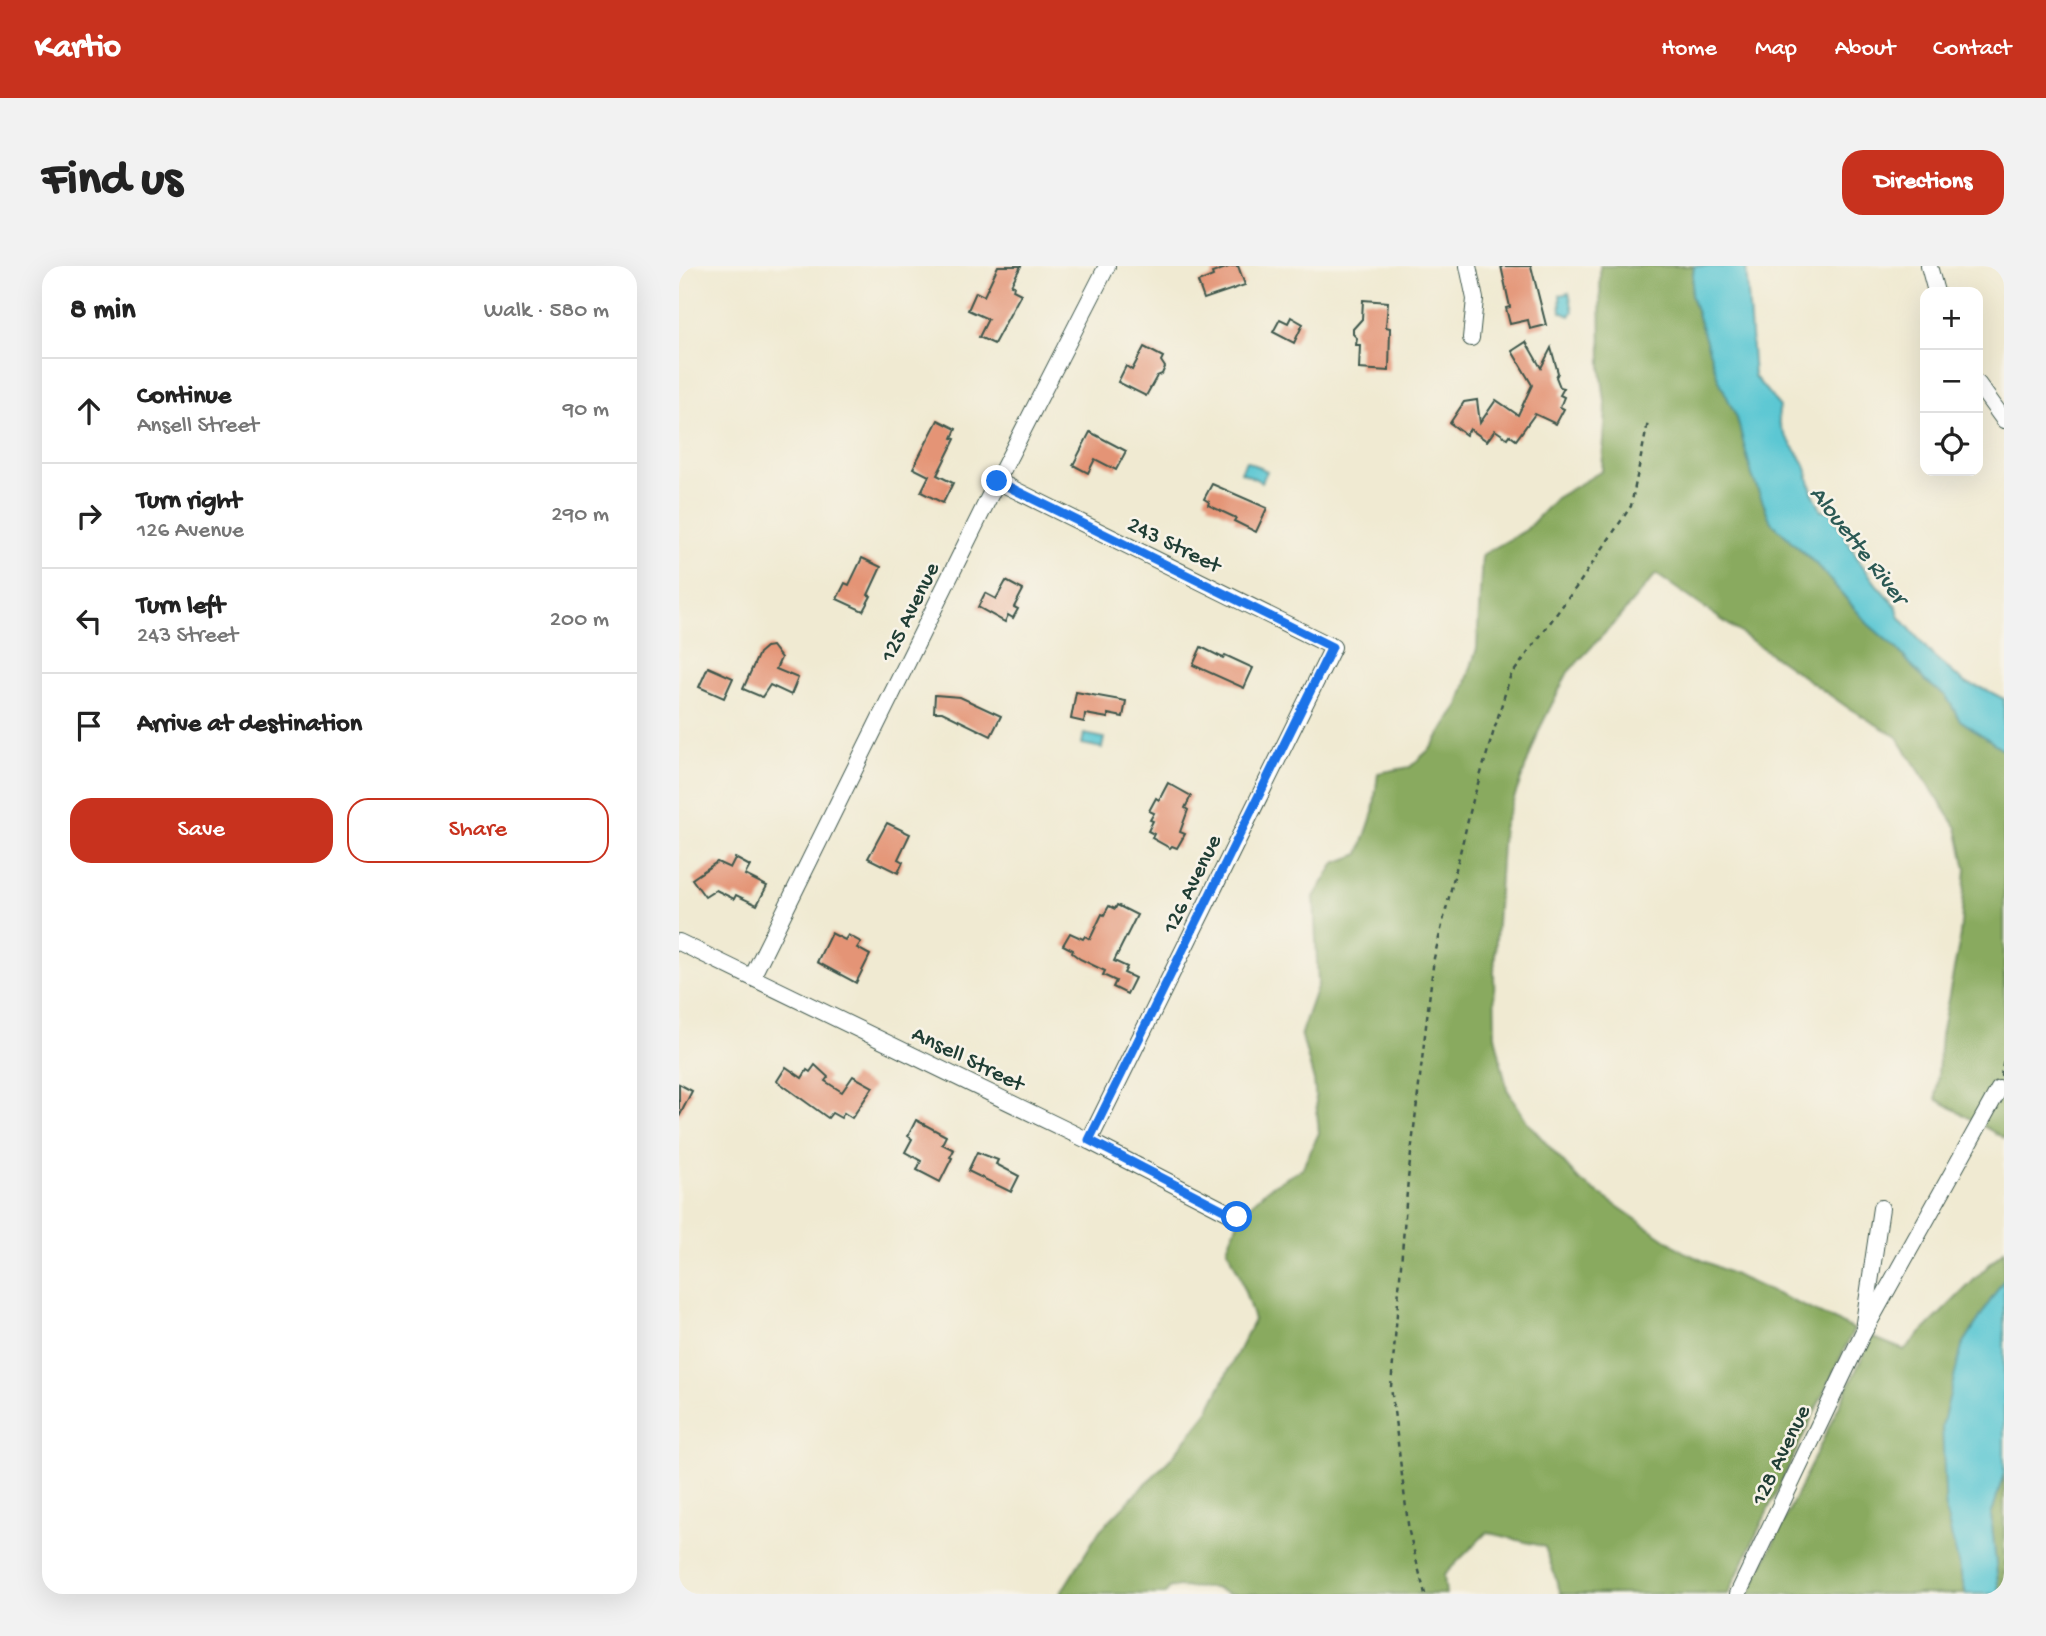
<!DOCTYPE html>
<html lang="en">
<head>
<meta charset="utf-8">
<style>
  :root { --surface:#fff; --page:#f2f2f2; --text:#222; --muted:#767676; --line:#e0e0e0; --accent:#c8321e }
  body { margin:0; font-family:"Gochi Hand",sans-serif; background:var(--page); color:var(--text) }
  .controls { position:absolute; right:21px; top:21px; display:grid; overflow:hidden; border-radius:14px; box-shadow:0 7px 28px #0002 }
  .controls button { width:63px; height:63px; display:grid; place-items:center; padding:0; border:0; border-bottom:2px solid var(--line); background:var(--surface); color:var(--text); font:35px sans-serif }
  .stop { position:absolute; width:21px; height:21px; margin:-16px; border:5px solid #1a73e8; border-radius:50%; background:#fff }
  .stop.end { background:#1a73e8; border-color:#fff; box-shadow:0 2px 7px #0008 }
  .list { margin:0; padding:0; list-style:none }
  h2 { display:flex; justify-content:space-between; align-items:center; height:91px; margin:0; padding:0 28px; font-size:30px }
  h2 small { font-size:23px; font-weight:400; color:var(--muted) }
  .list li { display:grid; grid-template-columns:46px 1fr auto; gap:21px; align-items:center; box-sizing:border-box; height:105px; padding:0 28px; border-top:2px solid var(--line) }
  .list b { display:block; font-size:26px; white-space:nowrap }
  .list p { margin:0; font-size:23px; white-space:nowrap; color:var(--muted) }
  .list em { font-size:23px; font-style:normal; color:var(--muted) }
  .actions { display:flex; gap:14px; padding:21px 28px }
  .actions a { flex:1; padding:16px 0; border:2px solid var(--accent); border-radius:21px; text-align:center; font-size:24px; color:var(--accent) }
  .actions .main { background:var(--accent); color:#fff }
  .icon { flex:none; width:38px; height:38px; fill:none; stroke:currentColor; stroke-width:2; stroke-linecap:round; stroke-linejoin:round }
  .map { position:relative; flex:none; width:1325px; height:1328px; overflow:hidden; border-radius:21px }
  header { display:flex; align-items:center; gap:42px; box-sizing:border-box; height:98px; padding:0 35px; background:var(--accent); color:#fff }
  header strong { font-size:33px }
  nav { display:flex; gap:38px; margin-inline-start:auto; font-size:24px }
  .intro { display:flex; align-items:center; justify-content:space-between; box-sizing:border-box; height:168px; padding:0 42px }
  h1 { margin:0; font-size:49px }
  .button { padding:18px 32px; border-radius:21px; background:var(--accent); color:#fff; font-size:24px; font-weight:700 }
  main { display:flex; gap:42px; padding:0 42px }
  aside { flex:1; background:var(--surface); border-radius:21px; box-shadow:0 7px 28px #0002 }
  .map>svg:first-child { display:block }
  .forest { fill:#89aa5e; stroke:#547449; stroke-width:2 }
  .water { fill:#5bc7d3; stroke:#3d8284; stroke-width:2 }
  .building { fill:#e49476 }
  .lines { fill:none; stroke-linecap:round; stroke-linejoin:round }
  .minor-casing { stroke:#3e574c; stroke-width:18 }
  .path { stroke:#3e574c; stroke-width:2.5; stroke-dasharray:5 5; stroke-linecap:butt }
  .minor { stroke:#fff; stroke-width:16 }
  .route { stroke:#1a73e8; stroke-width:9 }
  .labels { text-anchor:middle; stroke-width:5; stroke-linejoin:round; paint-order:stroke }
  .street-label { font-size:23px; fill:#1f3d34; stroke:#f7f3e8 }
  .water-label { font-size:24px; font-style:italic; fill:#2b5954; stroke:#f7f3e8 }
</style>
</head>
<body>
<header>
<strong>Kartio</strong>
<nav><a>Home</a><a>Map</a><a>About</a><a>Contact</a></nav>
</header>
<div class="intro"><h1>Find us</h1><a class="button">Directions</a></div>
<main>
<aside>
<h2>8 min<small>Walk · 580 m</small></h2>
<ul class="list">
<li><svg class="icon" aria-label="ahead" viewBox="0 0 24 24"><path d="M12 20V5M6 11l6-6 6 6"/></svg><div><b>Continue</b><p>Ansell Street</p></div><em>90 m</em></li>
<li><svg class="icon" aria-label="right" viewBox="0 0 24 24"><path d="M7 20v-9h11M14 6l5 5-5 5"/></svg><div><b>Turn right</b><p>126 Avenue</p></div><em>290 m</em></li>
<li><svg class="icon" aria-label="left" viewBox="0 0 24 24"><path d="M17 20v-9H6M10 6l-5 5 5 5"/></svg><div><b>Turn left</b><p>243 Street</p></div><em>200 m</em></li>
<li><svg class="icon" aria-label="arrive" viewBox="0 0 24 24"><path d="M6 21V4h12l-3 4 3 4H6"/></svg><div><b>Arrive at destination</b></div></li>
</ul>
<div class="actions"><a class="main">Save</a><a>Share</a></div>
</aside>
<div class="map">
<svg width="1325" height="1328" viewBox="0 0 1325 1328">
  <rect width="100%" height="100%" fill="#f7f3e8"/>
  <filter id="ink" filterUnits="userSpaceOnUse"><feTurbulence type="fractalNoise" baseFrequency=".0143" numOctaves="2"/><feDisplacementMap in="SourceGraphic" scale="14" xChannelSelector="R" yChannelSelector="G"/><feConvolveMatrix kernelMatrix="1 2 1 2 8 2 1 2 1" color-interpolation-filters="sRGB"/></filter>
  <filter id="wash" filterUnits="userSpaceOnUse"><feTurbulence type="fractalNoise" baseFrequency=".00686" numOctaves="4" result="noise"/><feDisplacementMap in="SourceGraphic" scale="28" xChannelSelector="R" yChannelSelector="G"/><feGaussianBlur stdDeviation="1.57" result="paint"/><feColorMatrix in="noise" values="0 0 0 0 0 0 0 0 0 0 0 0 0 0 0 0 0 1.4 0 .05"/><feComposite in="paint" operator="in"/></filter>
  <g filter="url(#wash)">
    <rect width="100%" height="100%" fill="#f0ead2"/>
    <!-- forest -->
    <g class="forest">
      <path d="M921 0H1015L1012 29 1039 112 1058 152 1073 209 1092 256 1140 301 1189 358 1219 384 1246 415 1267 430 1281 454 1325 484V872L1257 833 1262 769 1280 678 1287 603 1278 562 1218 471 1168 441 977 308 938 354 889 406 861 462 824 562 815 706 816 769 828 823 849 857 900 914 1005 986 1175 1063 1049 1328H882L866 1281 808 1266 765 1309 767 1328H551L535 1322 491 1321 486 1328H381L421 1264 493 1191 528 1147 575 1054 561 1010 548 982 563 946 591 921 623 903 640 867 635 815 622 767 639 718 635 631 656 597 680 588 694 547 699 507 731 501 752 482 780 439 798 382 803 289 847 264 877 232 923 205 927 143 922 104Z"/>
      <path d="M1325 984V1013L1283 1080 1282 1310 1287 1328H1070L1193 1071 1225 1084Z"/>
      <path d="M1325 1207V1328H1320L1312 1249Z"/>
    </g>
    <!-- water -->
    <g class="water">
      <path d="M1015 0H1067L1075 110 1101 141C1093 163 1117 179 1126 199 1129 207 1130 217 1133 225 1136 232 1140 237 1142 245H1151L1181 296 1198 319 1218 341 1220 350 1253 389 1286 417 1306 423 1325 433V484L1281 454 1267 430 1246 415 1219 384 1189 358 1140 301 1092 256 1073 209 1058 152 1039 112 1012 29Z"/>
      <path d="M890 27 894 45 891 50 882 46 881 29Z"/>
      <path d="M567 195 588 205 583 216 562 206Z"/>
      <path d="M405 468 425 472 423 482 403 478Z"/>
      <path d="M1325 1013V1207L1312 1250 1320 1328H1287L1267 1248 1263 1160 1283 1080Z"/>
    </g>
    <g id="blocks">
      <!-- building -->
      <g class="building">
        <path d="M319 0H342L332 19 335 20 334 24 342 28 315 78 300 71 309 53 289 44 297 26 305 30Z"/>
        <path d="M552 0H559L566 19 525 33 519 16 534 10 533 7Z"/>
        <path d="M822 0H852L867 59 851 63 849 54 831 58 827 42 831 41Z"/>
        <path d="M684 34 709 36 707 61 711 62 710 105 680 103 681 79H677L678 72 674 68V63L683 53Z"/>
        <path d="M612 51 624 58 615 77 594 66 601 53 609 57Z"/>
        <path d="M847 76 862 102 872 82 879 107 877 111 881 121 885 122 881 129 885 131 881 141 885 143 877 158 856 148 837 174 830 169 828 172 816 164 808 175 791 163 787 169 771 157 785 136 798 134 801 157 817 134 839 149 853 119 833 85Z"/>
        <path d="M465 81 484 91 482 95 486 101 483 108 478 110 467 130 439 116 447 100 453 104Z"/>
        <path d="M259 154 277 163 273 172 276 173 258 209 274 217 264 237 242 226 250 210 234 202Z"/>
        <path d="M411 166 447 185 437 204 416 193 409 207 394 199Z"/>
        <path d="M533 218 588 242 577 266 555 255 557 252 529 239 530 236 525 233Z"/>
        <path d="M183 292 202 301 189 329 192 330 184 345 158 333 166 317 170 319Z"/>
        <path d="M327 315 344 324 335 341 339 343 334 352 329 349 326 356 299 341 306 327 317 333Z"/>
        <path d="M93 380 102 392 97 403 119 412 112 429 91 419 83 431 64 423 80 387 87 381Z"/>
        <path d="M522 381 544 392 546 389 574 402 565 422 514 399Z"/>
        <path d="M29 401 54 412 45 432 20 421Z"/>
        <path d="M397 426 447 435 444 451 429 448V452L406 448 405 456 392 453Z"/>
        <path d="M256 429 281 431 322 450 312 470 263 446H255Z"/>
        <path d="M489 517 512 530 506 542 509 544 501 566 506 568 498 582 493 580 491 582 473 572 475 568 469 565 474 555 471 554 475 547 470 545 477 532 480 534Z"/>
        <path d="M208 557 231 568 219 593 224 596 219 607 189 592Z"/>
        <path d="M56 592 71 600 66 609 88 620 78 639 57 629 55 633 37 624 26 631 13 613 38 596 51 602Z"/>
        <path d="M438 639 458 649 435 695 448 701 445 707 456 712 448 728 434 721 437 715 424 709 426 705 401 693 393 687 394 684 384 679 391 667 404 673 406 670 411 673 423 648 425 649 430 640 436 643Z"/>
        <path d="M152 667 166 674 169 669 182 676 178 682 191 689 177 717 138 696Z"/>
        <path d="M136 799 149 811 146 815 163 826 174 810 194 821 173 852 165 847 162 852 153 847 149 852 98 815 107 801 123 812 128 804 131 806Z"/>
        <path d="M0 818 13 825 0 851Z"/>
        <path d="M237 854 267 870 263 878 275 884 271 891 273 892 261 916 238 904 242 895 226 886 233 873 229 870Z"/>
        <path d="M298 886 319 894 317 898 340 910 332 926 289 905Z"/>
      </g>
    </g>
  </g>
  <g filter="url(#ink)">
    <use href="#blocks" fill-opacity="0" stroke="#3e574c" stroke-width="2"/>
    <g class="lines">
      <!-- minor casing -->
      <g class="minor-casing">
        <g id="minor">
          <path d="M789 0 796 33 792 72"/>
          <path d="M1250 0 1257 26"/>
          <path d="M1299 118 1325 154"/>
          <path d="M318 215 654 381 410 875"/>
          <path d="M0 676 410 875 558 951"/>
          <path d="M73 711 318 215 428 0"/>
          <path d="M1185 1057 1202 942"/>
          <path d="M1059 1328 1183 1069 1320 823"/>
        </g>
      </g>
      <!-- path -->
      <g class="path">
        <path d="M1322 810 1325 792"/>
        <path d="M746 1328 730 1266 712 1121 729 913 755 692 794 534 831 411 901 316 952 240 969 156"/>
      </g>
      <!-- minor -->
      <use href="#minor" class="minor"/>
    </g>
  </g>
  <g class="lines" filter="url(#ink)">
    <!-- route -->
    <path class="route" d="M318 215 653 381 410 874 558 951"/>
  </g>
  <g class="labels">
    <!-- street labels -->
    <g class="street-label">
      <text transform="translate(496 277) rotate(26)" y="8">243 Street</text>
      <text transform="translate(229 345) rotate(-64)" y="8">125 Avenue</text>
      <text transform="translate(511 617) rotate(-64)" y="8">126 Avenue</text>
      <text transform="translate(290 791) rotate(26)" y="8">Ansell Street</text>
      <text transform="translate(1100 1188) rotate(-64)" y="8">128 Avenue</text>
    </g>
    <!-- water labels -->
    <g class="water-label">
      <text transform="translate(1181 278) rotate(52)" y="8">Alouette River</text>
    </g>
  </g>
</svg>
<div class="controls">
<button>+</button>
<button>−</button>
<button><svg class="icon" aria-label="locate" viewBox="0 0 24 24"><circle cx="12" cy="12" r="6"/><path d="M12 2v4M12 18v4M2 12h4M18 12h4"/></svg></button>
</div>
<div class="stop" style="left:558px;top:951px"></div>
<div class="stop end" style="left:318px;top:215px"></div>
</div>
</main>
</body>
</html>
